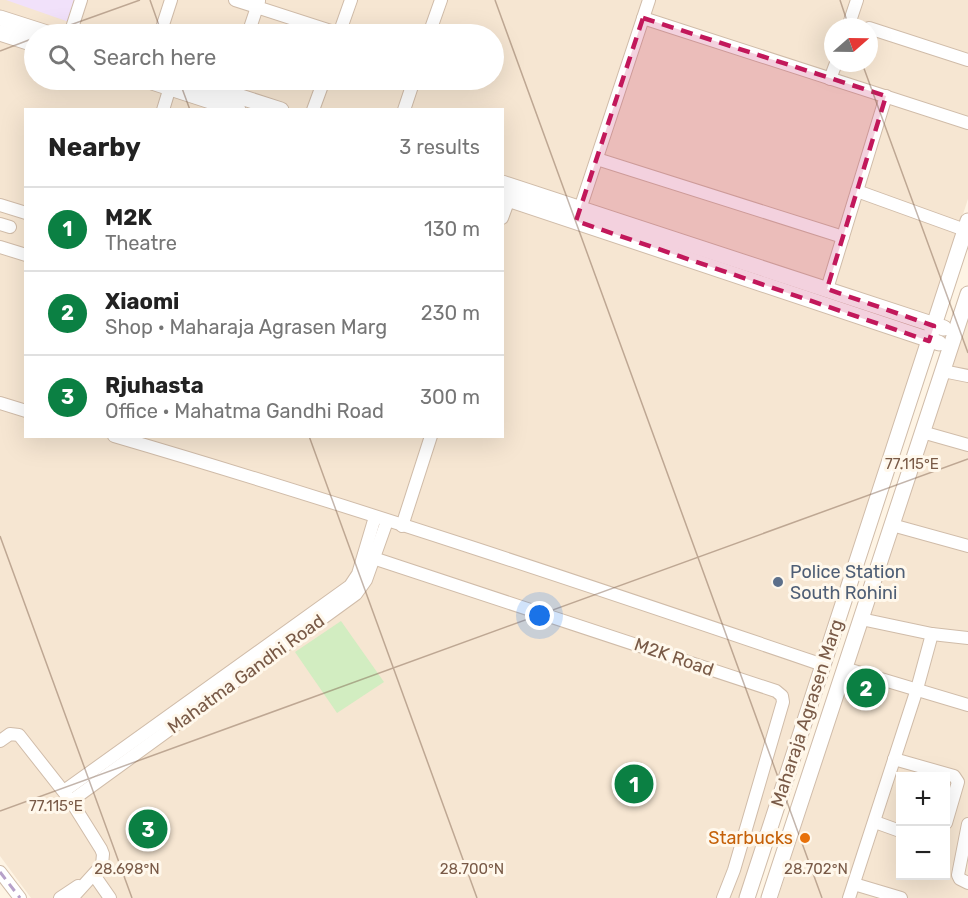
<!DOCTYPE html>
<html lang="en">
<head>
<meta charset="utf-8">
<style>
  :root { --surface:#fff; --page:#f6f6f6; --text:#222; --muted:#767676; --line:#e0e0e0; --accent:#0b8043 }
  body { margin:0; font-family:Rubik,sans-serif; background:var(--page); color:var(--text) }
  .controls { position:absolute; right:18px; bottom:18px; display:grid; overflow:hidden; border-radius:0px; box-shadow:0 6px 24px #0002 }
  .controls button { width:54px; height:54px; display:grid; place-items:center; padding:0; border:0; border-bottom:2px solid var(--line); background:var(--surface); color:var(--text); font:30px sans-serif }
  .compass { position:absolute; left:824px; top:18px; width:54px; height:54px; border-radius:50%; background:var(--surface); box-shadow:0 6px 24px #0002; rotate:70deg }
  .you { position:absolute; left:540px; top:616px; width:21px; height:21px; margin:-15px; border:4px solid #fff; border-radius:50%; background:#1a73e8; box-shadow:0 0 0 9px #1a73e833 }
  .badge { display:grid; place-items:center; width:39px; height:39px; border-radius:50%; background:var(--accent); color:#fff; font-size:20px; font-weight:700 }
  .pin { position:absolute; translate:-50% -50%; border:3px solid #fff; box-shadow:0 2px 6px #0006 }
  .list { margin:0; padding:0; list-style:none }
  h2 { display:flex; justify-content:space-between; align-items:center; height:78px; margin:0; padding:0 24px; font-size:26px }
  h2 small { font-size:20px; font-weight:400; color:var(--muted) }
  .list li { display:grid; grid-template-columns:39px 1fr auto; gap:18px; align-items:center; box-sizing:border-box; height:84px; padding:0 24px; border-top:2px solid var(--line) }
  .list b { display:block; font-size:22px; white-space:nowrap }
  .list p { margin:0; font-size:20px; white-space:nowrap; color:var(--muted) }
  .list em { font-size:20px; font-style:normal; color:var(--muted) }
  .icon { flex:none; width:33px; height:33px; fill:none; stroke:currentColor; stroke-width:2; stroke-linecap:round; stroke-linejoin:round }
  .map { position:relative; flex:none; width:968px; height:898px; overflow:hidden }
  .search { position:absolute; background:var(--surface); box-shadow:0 6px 24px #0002; left:24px; top:24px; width:480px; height:66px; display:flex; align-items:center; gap:15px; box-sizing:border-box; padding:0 21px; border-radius:33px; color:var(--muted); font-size:22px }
  .panel { position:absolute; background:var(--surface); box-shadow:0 6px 24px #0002; left:24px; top:108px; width:480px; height:330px; border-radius:0px }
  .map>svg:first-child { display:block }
  .residential { fill:#f6e6d2; fill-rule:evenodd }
  .education { fill:#f1e1fa }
  .green { fill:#d2edc1 }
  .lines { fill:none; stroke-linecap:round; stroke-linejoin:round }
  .minor-casing { stroke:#d0bca9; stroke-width:14 }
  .tertiary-casing { stroke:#d0bca9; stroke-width:17 }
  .minor { stroke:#fff; stroke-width:12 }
  .tertiary { stroke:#fff; stroke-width:15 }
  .rail { stroke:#b7a1c9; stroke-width:3; stroke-dasharray:9 6; stroke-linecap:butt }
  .marked { fill:#c2185b; fill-opacity:0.2; stroke:#c2185b; stroke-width:4.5; stroke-dasharray:12 8; stroke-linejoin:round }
  .ticks { fill:none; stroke:#795a47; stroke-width:1.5; stroke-opacity:0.45 }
  .service-dot { fill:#5c6f8a; stroke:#fff8ec; stroke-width:2 }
  .food-dot { fill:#e8710a; stroke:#fff8ec; stroke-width:2 }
  .labels { text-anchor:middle; stroke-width:6; stroke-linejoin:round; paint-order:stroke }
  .service-label { font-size:18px; fill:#4e5e75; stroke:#fff8ec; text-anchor:start }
  .street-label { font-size:18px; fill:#795a47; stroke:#fff8ec }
  .food-label { font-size:18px; fill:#c56008; stroke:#fff8ec; text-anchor:end }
  .ticks-label { font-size:15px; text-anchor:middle; fill:#795a47; stroke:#fff8ec; stroke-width:6; stroke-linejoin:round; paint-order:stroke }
</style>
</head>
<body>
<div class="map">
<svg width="968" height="898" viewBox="0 0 968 898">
  <rect width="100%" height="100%" fill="#fef4e4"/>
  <!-- residential -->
  <g class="residential">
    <path d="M0 0H968V199L739 898H31L0 856ZM833 27H869V63H833ZM34 34H494V80H34ZM26 110H502V436H26Z"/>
    <path d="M968 313V898H778ZM900 776H946V876H900Z"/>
  </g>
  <!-- education -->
  <path class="education" d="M6 0H76L69 22Z"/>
  <!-- green -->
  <path class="green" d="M341 621 384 682 337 713 295 652Z"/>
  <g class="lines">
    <!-- minor casing -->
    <g class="minor-casing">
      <g id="minor">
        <path d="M235 0 340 34"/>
        <path d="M643 18 968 123"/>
        <path d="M848 27 857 0"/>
        <path d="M869 28 968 60"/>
        <path d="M70 34 81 0"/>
        <path d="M160 34 171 0"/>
        <path d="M248 34 259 1"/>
        <path d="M339 34 351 0"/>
        <path d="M429 34 441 0"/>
        <path d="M830 79 836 63"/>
        <path d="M227 101 234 80"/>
        <path d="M163 110 170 87"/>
        <path d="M313 110 324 80"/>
        <path d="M404 110 414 80"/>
        <path d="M597 159 843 237"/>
        <path d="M857 191 965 230"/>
        <path d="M0 205 26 213"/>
        <path d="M578 215 649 0"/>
        <path d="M502 218 509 199"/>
        <path d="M0 224 10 227"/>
        <path d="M0 247 26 255"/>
        <path d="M827 289 886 96"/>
        <path d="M943 371 968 376"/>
        <path d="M0 403 26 411"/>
        <path d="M922 432 968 445"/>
        <path d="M114 436C353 506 588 585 823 665"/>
        <path d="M892 525 968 546"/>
        <path d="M402 526 431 436"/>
        <path d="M364 555 776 691 782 696 783 702 734 870 723 898"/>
        <path d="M861 619 932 634 968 638"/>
        <path d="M844 668 968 705"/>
        <path d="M0 741 10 734 19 735 71 801 101 849 103 854 102 865 72 898"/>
        <path d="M894 759 954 776 958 782 946 823"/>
        <path d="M64 791 350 586 358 574 375 517"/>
        <path d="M71 801 356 594 366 580 387 521"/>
        <path d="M875 822 900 831"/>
        <path d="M968 824 958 875 960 879 968 883"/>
        <path d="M0 872 20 898"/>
        <path d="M94 875 110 898"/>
        <path d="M854 884 901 898"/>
        <path d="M60 898 78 886"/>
        <path d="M849 898 917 689 932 634"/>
      </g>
    </g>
    <!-- tertiary casing -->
    <g class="tertiary-casing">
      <g id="tertiary">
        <path d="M0 18 50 34"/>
        <path d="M0 33 34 44"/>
        <path d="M146 80 238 110"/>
        <path d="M188 80 281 110"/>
        <path d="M502 183 944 328"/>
        <path d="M502 197 939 343"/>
        <path d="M747 898 968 221"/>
        <path d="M769 898 968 294"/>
      </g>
    </g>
    <!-- minor -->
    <use href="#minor" class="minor"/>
    <!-- tertiary -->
    <use href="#tertiary" class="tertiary"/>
    <!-- rail -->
    <path class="rail" d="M0 872 20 898"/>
  </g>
  <!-- marked area -->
  <path class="marked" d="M643 18 886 96 827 289 934 326 929 341 576 221Z"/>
  <!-- ticks -->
  <path class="ticks" d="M150 0 162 34M495 0 822 898M840 0 849 27M45 34 140 0M0 51 34 38M862 63 968 353M179 80 190 110M309 436 477 898M0 536 132 898M0 811 968 459"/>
  <!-- markers -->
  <circle class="service-dot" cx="778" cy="582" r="6"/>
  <circle class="food-dot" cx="805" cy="838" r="6"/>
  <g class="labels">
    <!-- service labels -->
    <g class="service-label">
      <text x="790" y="578">Police Station<tspan x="790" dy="21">South Rohini</tspan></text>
    </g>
    <!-- street labels -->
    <g class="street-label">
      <text transform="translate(674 657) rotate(19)" y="6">M2K Road</text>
      <text transform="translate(246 674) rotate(-36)" y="6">Mahatma Gandhi Road</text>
      <text transform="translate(807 713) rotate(-72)" y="6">Maharaja Agrasen Marg</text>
    </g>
    <!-- food labels -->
    <g class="food-label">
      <text x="793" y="844">Starbucks</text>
    </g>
  </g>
  <g class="ticks-label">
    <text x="912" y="469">77.115°E</text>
    <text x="56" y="811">77.115°E</text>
    <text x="127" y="874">28.698°N</text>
    <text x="472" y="874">28.700°N</text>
    <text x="816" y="874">28.702°N</text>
  </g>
</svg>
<div class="controls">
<button>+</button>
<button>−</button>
</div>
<svg class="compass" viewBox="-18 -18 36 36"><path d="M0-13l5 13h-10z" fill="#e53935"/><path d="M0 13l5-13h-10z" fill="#767676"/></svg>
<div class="you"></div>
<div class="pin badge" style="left:634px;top:784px">1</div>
<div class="pin badge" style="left:866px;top:688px">2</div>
<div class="pin badge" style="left:148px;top:829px">3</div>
<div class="search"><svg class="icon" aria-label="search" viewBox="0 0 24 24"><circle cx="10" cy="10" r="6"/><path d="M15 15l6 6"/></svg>Search here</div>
<section class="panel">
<h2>Nearby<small>3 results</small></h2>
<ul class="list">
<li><span class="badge">1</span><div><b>M2K</b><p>Theatre</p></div><em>130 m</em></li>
<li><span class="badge">2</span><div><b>Xiaomi</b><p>Shop · Maharaja Agrasen Marg</p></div><em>230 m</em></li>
<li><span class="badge">3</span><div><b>Rjuhasta</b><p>Office · Mahatma Gandhi Road</p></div><em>300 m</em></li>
</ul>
</section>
</div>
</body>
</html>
